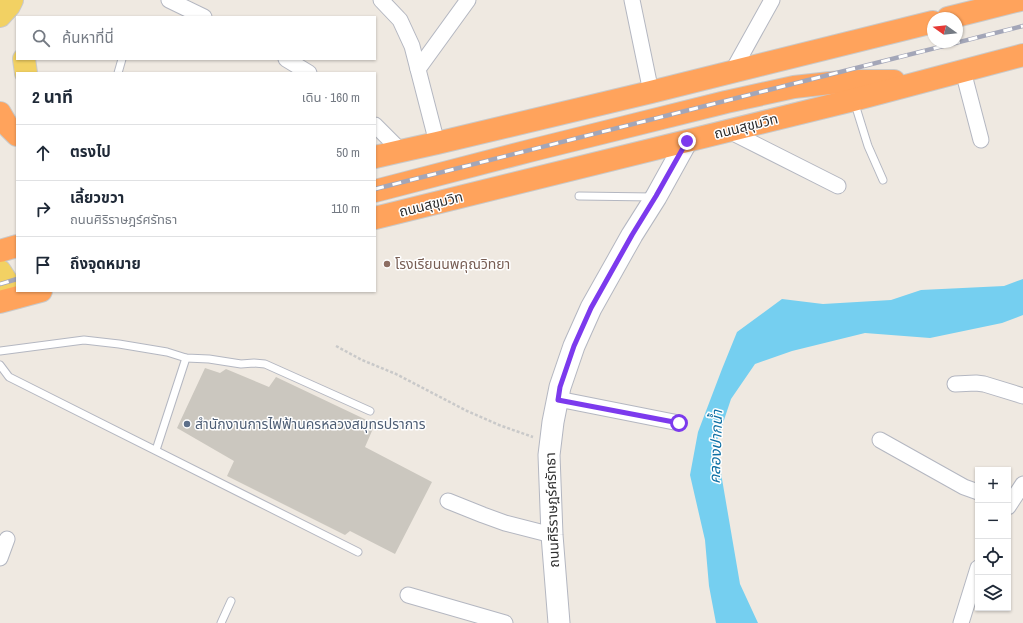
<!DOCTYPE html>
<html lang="th">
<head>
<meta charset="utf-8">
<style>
  :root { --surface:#fff; --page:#f6f6f7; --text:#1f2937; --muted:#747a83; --line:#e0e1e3 }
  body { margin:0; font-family:"Archivo Narrow","Noto Sans Thai",sans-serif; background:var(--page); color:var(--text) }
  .controls { position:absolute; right:12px; bottom:12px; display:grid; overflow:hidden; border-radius:0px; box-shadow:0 1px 3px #0004 }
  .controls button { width:36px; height:36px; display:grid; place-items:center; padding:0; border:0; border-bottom:1px solid var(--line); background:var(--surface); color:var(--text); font:20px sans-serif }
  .compass { position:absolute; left:927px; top:12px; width:36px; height:36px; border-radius:50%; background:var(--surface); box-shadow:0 1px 3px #0004; rotate:285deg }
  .stop { position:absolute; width:12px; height:12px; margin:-9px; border:3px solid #7c3aed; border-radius:50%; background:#fff }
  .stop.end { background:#7c3aed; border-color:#fff; box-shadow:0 1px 4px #0008 }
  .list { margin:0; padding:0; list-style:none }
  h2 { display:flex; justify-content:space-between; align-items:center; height:52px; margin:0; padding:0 16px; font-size:17px }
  h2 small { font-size:13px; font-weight:400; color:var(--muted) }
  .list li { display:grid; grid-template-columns:26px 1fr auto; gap:12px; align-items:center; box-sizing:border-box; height:56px; padding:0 16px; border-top:1px solid var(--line) }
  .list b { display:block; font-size:15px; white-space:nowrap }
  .list p { margin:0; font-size:13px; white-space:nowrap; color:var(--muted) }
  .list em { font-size:13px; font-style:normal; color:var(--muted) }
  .icon { flex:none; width:22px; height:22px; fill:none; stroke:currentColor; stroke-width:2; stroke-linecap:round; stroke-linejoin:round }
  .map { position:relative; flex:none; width:1023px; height:623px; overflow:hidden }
  .search { position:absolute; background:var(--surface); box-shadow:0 1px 3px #0004; left:16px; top:16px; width:360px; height:44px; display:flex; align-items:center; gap:10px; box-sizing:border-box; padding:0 14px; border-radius:0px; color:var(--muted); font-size:15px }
  .panel { position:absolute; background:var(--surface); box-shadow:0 1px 3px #0004; left:16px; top:72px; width:360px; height:220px; border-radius:0px }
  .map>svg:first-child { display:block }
  .water { fill:#75cff0 }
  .building { fill:#cbc7bf }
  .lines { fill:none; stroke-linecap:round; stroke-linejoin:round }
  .lane-casing { stroke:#b4b7c1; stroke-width:9 }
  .street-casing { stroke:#b4b7c1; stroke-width:17 }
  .secondary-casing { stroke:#b4b7c1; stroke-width:23 }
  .primary-casing { stroke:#c9c9c9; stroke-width:24 }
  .highway-casing { stroke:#c9c9c9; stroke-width:24 }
  .path { stroke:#c9c9c9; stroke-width:2.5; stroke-dasharray:3 2; stroke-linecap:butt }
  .lane { stroke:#fff; stroke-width:7 }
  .street { stroke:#fff; stroke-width:15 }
  .secondary { stroke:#fff; stroke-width:21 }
  .primary { stroke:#f2d163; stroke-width:22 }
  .highway { stroke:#ffa35c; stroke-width:22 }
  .rail-casing { stroke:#a3a6b8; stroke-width:4.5 }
  .rail { stroke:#fff; stroke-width:3; stroke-dasharray:9; stroke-linecap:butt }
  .route { stroke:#7c3aed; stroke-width:5 }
  .education-dot { fill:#8d6e63; stroke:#fff; stroke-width:1.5 }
  .service-dot { fill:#5c6f8a; stroke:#fff; stroke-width:1.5 }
  .labels { text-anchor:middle; stroke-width:3; stroke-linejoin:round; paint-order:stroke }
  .street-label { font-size:14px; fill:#2e2e2e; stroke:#fff }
  .education-label { font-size:14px; fill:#785e54; stroke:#fff; text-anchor:start }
  .service-label { font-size:14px; fill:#4e5e75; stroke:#fff; text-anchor:start }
  .water-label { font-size:15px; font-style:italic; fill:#0d6fa3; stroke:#fff }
</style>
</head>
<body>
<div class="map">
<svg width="1023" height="623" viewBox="0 0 1023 623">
  <rect width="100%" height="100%" fill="#efe9e1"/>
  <!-- water -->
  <path class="water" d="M1023 279V315L1002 323 930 338 865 333 792 351 755 364 731 399 716 444 740 584 758 623H716L709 586 705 540 690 475 698 432 722 369 737 332 782 299 823 304 891 300 921 290 1004 286Z"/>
  <!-- building -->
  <path class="building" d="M205 368 220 373 226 369 269 387 276 377 375 424 365 447 432 482 395 554 350 531 345 535 227 476 234 461 177 428Z"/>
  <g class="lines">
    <!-- lane casing -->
    <g class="lane-casing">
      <g id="lane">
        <path d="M118 73 122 59"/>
        <path d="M854 101 868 146 883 180"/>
        <path d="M579 196 653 197"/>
        <path d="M0 351 84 340 119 344 167 352 186 358 209 359 241 364 254 363 265 364 370 411"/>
        <path d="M0 365 9 377 358 552"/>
        <path d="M156 450 186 358"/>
        <path d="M221 623 231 601"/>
      </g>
    </g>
    <!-- street casing -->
    <g class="street-casing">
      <g id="street">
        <path d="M169 0 204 17"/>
        <path d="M381 0 400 20 412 46 437 143"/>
        <path d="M632 0 651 92"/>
        <path d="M286 59 309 73"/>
        <path d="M418 69 468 0"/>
        <path d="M963 71 981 140"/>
        <path d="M732 72 772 0"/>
        <path d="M375 125 401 151"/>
        <path d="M729 131 838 186"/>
        <path d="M955 384 976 383 984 384 1023 396"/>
        <path d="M558 399 679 423"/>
        <path d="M880 440 964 487 978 492"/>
        <path d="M448 501 483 515 505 523 552 535"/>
        <path d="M1008 507 1023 484"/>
        <path d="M0 558 7 539"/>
        <path d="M408 595 505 623"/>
        <path d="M961 623 978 568"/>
      </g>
    </g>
    <!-- secondary casing -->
    <g class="secondary-casing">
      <path id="secondary" d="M559 623 552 535 549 455 553 422 560 387 574 346 591 308 632 235 656 197 687 141"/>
    </g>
    <!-- primary casing -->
    <g class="primary-casing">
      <g id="primary">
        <path d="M0 16 9 6 12 0"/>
        <path d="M24 59 26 73"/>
        <path d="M0 271 17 297"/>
      </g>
    </g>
    <!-- highway casing -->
    <g class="highway-casing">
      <g id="highway">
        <path d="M948 18 1020 0"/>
        <path d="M0 113 7 125 17 135"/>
        <path d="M375 157 401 151 437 143 651 92 933 22"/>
        <path d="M375 191 533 150 726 102 794 87 830 83 860 81H894"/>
        <path d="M375 218 853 100 1023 55"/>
        <path d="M0 251 17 246"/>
        <path d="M0 302 41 291"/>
      </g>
    </g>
    <!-- path -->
    <path class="path" d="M336 346 362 360 396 374 467 411 499 425 533 437"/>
    <!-- lane -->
    <use href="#lane" class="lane"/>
    <!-- street -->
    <use href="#street" class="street"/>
    <!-- secondary -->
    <use href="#secondary" class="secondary"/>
    <!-- primary -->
    <use href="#primary" class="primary"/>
    <!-- highway -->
    <use href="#highway" class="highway"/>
    <!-- rail casing -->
    <g class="rail-casing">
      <g id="rail">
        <path d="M375 189 1023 26"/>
        <path d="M0 284 17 279"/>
      </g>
    </g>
    <!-- rail -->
    <use href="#rail" class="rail"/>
  </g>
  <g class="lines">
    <!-- route -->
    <path class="route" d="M679 423 558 400 560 387 574 346 591 308 632 235 656 196 687 141"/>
  </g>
  <!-- markers -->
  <circle class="education-dot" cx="387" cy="264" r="4"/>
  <circle class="service-dot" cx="187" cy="424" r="4"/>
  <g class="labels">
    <!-- street labels -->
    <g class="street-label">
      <text transform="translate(746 126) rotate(-14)" y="5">ถนนสุขุมวิท</text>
      <text transform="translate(431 204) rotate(-14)" y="5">ถนนสุขุมวิท</text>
      <text transform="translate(552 510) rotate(-92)" y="5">ถนนศิริราษฎร์ศรัทธา</text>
    </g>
    <!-- education labels -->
    <g class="education-label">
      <text x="395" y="269">โรงเรียนนพคุณวิทยา</text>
    </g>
    <!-- service labels -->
    <g class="service-label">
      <text x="195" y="429">สำนักงานการไฟฟ้านครหลวงสมุทรปราการ</text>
    </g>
    <!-- water labels -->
    <g class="water-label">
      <text transform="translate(716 447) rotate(-88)" y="5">คลองปากน้ำ</text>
    </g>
  </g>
</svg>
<div class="controls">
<button>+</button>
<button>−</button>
<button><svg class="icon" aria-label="locate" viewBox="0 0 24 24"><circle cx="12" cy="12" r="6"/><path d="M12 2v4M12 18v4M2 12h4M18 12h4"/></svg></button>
<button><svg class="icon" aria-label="layers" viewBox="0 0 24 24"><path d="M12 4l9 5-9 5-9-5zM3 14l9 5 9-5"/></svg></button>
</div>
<svg class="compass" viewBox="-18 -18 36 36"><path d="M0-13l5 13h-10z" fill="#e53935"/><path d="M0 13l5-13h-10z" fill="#747a83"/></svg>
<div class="stop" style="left:679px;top:423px"></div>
<div class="stop end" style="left:687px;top:141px"></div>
<div class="search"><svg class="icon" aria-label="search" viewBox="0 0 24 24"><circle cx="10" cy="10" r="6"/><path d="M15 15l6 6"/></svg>ค้นหาที่นี่</div>
<section class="panel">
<h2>2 นาที<small>เดิน · 160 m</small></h2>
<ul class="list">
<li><svg class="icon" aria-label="ahead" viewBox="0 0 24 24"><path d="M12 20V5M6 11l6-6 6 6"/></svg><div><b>ตรงไป</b></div><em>50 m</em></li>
<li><svg class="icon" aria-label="right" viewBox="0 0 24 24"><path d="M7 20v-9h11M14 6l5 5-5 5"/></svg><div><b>เลี้ยวขวา</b><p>ถนนศิริราษฎร์ศรัทธา</p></div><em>110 m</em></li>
<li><svg class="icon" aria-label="arrive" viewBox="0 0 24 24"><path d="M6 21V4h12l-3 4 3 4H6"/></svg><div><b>ถึงจุดหมาย</b></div></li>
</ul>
</section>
</div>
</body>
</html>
